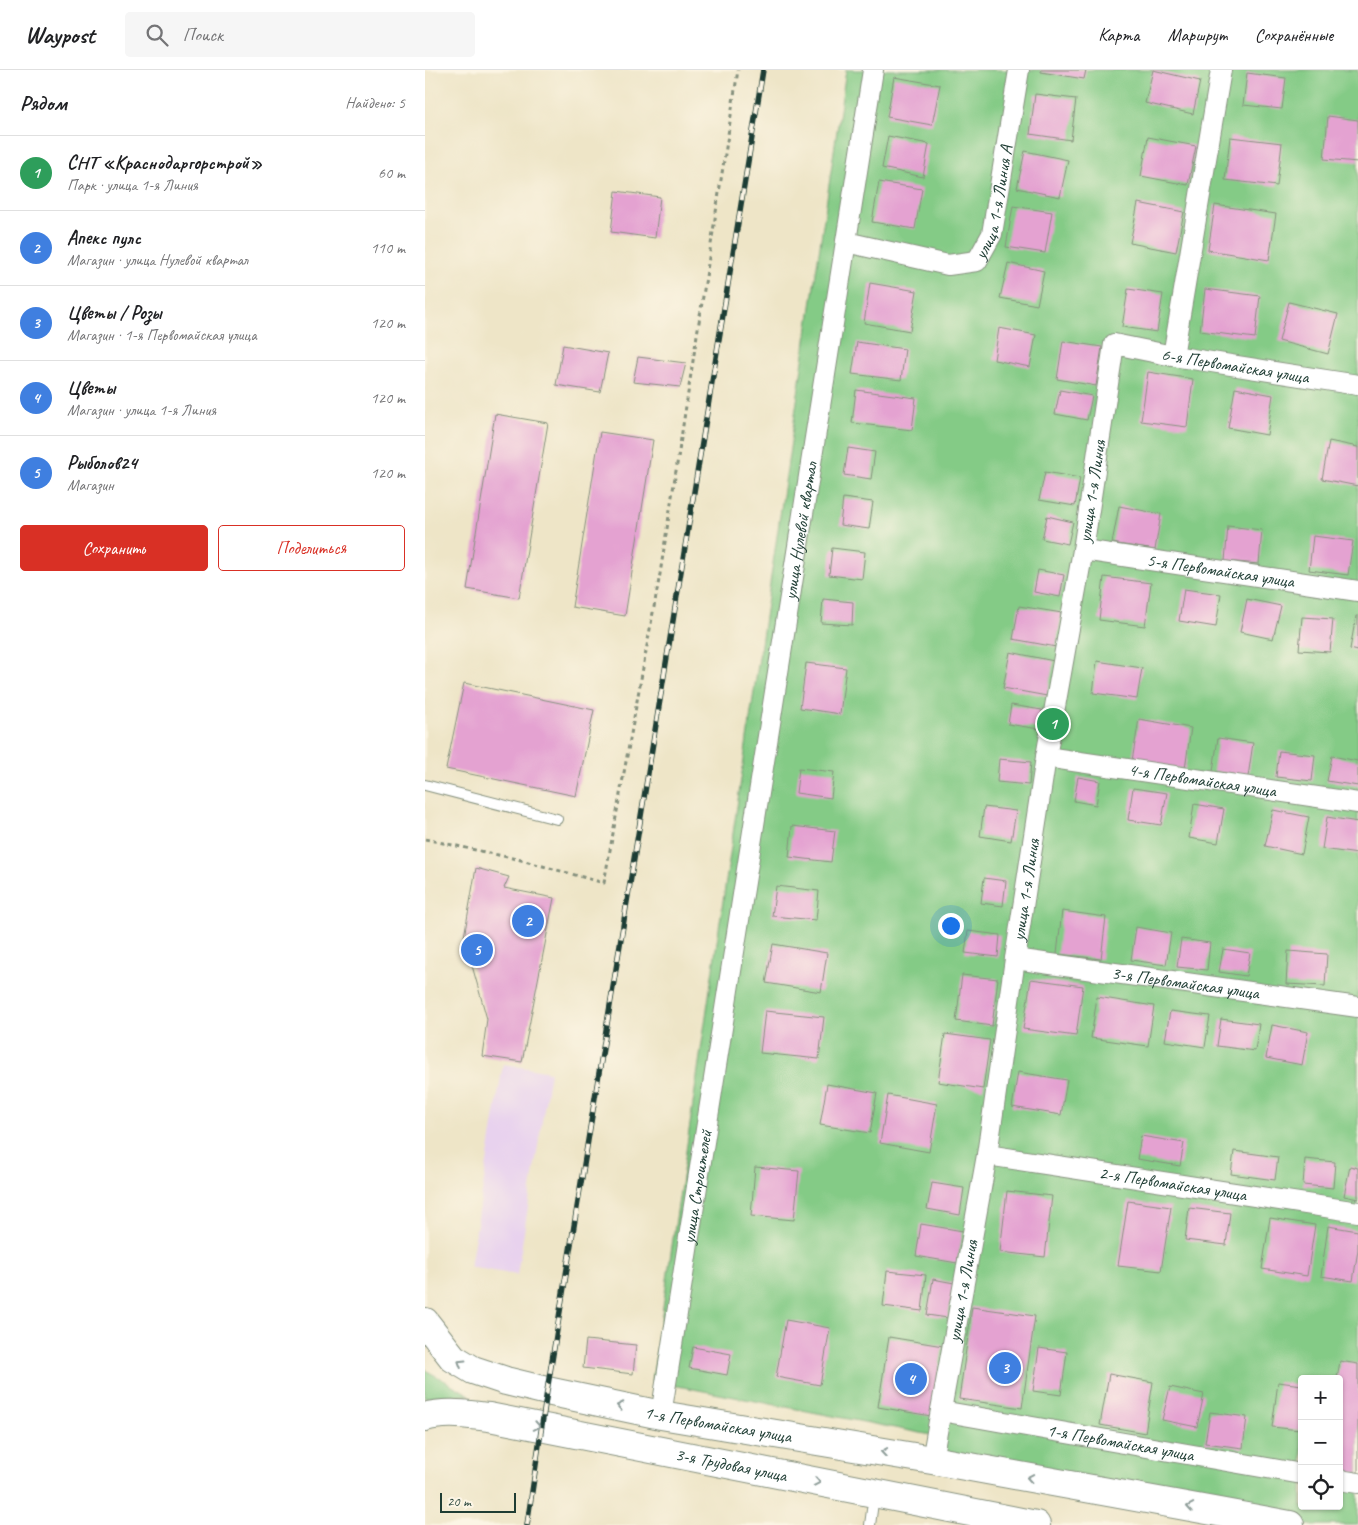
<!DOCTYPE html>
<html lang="ru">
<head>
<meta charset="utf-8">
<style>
  :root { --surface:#fff; --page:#f6f6f6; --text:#202124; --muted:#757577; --line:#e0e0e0; --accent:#d93025 }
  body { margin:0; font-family:Caveat,sans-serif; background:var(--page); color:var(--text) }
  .controls { position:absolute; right:15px; bottom:15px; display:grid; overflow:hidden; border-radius:5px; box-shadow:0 1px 4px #0004 }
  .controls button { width:45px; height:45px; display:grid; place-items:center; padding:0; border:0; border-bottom:1px solid var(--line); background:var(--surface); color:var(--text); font:25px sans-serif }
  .scale { position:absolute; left:15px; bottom:12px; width:76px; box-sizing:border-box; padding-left:5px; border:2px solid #1f3d34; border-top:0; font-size:14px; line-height:18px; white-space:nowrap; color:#1f3d34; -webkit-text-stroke:4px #fcf5e5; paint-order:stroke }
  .you { position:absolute; left:525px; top:855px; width:18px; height:18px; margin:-12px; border:4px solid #fff; border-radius:50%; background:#1a73e8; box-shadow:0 0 0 8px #1a73e833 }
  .badge { display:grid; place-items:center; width:32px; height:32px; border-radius:50%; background:var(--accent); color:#fff; font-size:16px; font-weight:700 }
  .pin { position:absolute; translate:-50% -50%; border:2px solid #fff; box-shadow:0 1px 5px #0006 }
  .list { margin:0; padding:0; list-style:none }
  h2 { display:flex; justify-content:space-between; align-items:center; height:65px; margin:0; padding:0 20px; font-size:21px }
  h2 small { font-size:16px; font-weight:400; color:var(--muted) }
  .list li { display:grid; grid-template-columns:32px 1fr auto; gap:15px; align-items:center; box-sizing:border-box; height:75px; padding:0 20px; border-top:1px solid var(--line) }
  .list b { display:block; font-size:19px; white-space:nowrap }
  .list p { margin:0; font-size:16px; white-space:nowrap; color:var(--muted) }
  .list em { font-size:16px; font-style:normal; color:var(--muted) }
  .actions { display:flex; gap:10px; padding:15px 20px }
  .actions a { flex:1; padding:11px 0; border:1px solid var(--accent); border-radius:5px; text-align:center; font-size:18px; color:var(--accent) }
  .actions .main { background:var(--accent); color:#fff }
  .icon { flex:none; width:28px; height:28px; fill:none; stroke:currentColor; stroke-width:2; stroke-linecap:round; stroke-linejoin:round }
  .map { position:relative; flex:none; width:933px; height:1455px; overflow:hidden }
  header { display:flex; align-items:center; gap:30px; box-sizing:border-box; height:70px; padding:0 25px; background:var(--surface); border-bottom:1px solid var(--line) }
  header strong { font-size:24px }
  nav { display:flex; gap:28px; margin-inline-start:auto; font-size:18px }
  .search { width:350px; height:45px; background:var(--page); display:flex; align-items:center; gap:12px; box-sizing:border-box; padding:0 18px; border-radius:5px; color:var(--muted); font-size:19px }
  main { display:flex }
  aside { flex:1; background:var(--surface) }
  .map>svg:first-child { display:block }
  .built { fill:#e8d2ee }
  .green { fill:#84cb86; stroke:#52845d; fill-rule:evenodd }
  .building { fill:#e4a2d1 }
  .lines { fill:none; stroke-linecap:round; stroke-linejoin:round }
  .lane-casing { stroke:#86917e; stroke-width:12 }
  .street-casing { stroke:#86917e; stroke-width:22 }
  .primary-casing { stroke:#86917e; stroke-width:30 }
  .path { stroke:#86917e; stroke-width:3; stroke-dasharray:4 4; stroke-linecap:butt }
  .lane { stroke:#fff; stroke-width:10 }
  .street { stroke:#fff; stroke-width:20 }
  .primary { stroke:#fff; stroke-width:28 }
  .rail-casing { stroke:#1f3d34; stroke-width:5.5 }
  .rail { stroke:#fcf5e5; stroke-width:4; stroke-dasharray:11; stroke-linecap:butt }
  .oneway { stroke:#8f9e9a }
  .labels { text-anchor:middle; stroke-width:4; stroke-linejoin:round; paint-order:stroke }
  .street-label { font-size:18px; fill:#1f3d34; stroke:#fcf5e5 }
</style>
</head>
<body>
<header>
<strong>Waypost</strong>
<div class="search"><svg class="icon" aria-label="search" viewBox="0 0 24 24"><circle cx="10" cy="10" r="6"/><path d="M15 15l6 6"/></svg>Поиск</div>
<nav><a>Карта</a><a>Маршрут</a><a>Сохранённые</a></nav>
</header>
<main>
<aside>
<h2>Рядом<small>Найдено: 5</small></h2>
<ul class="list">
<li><span class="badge" style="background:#2e9e5b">1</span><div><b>СНТ «Краснодаргорстрой»</b><p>Парк · улица 1-я Линия</p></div><em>60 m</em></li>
<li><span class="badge" style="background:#3f7fe0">2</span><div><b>Апекс пулс</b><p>Магазин · улица Нулевой квартал</p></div><em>110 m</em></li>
<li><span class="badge" style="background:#3f7fe0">3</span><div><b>Цветы / Розы</b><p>Магазин · 1-я Первомайская улица</p></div><em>120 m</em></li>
<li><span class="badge" style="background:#3f7fe0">4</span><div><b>Цветы</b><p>Магазин · улица 1-я Линия</p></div><em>120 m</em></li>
<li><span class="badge" style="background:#3f7fe0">5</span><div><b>Рыболов24</b><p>Магазин</p></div><em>120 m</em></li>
</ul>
<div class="actions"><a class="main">Сохранить</a><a>Поделиться</a></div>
</aside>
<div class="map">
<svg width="933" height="1455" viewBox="0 0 933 1455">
  <rect width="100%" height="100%" fill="#fcf5e5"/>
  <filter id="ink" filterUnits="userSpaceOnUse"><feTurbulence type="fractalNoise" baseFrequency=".02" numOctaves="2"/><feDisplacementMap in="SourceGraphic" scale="10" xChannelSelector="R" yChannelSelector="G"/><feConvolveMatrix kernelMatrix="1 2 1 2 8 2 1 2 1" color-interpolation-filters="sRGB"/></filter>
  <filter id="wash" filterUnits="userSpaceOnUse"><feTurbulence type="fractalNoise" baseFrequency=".0096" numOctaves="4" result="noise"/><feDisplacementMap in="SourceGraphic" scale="20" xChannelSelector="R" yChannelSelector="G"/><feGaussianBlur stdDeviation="1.12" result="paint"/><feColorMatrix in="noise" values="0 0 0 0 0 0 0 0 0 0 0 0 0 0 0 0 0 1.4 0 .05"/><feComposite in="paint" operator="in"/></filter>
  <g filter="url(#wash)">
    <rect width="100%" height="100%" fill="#eee5c7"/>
    <!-- built -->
    <path class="built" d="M78 994 125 1002 92 1205 45 1197Z"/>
    <!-- green -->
    <g class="green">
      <path d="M421 0H933V1455H860L507 1390 511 1366 227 1311ZM877 1309H914V1436H877Z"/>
      <path d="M0 1298 4 1302 45 1325 9 1326 0 1328Z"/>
    </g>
    <g id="blocks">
      <!-- building -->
      <g class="building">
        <path d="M616 0H661L659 9 616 2Z"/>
        <path d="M728 0 775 11 768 44 720 33Z"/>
        <path d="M822 3 861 8 857 39 818 35Z"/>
        <path d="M469 7 515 15 507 55 462 47Z"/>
        <path d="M610 24 651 29 646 70 605 64Z"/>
        <path d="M903 46 933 50V92L899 89Z"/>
        <path d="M463 66 504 74 498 107 457 98Z"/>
        <path d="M723 67 771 76 763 115 716 106Z"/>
        <path d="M805 67 857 73 852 116 800 110Z"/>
        <path d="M600 81 643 90 635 127 592 118Z"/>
        <path d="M454 112 497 119 490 159 447 152Z"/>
        <path d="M191 121 235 127 230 168 186 162Z"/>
        <path d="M713 133 759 142 751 182 705 173Z"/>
        <path d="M790 135 851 144 844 190 783 180Z"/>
        <path d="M588 136 627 142 620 183 581 177Z"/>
        <path d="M583 193 619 201 612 235 575 228Z"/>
        <path d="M445 213 492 221 485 261 439 253Z"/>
        <path d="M703 219 738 224 732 262 697 257Z"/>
        <path d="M780 219 835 226 830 268 775 261Z"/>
        <path d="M864 232 913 244 903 284 854 271Z"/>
        <path d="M574 258 611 265 605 297 569 290Z"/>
        <path d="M638 271 677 277 671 316 632 309Z"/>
        <path d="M432 272 480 279 476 310 427 304Z"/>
        <path d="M138 275 183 283 175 322 131 315Z"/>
        <path d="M213 287 261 293 255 317 208 312Z"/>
        <path d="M723 302 768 309 762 357 716 351Z"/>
        <path d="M810 318 848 325 842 365 803 358Z"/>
        <path d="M431 320 491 328 487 360 427 353Z"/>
        <path d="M635 320 667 326 662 350 630 344Z"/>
        <path d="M70 344 123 353 94 528 42 519Z"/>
        <path d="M175 362 228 370 200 546 147 537Z"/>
        <path d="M904 371 933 377V416L897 409Z"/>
        <path d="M423 378 450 382 446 409 419 405Z"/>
        <path d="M620 402 655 408 650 436 614 430Z"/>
        <path d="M418 428 448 432 444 459 415 455Z"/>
        <path d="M694 436 736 444 730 480 687 473Z"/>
        <path d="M622 446 648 452 643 474 617 469Z"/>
        <path d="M803 456 837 460 834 494 800 491Z"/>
        <path d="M888 466 928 471 923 505 884 500Z"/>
        <path d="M407 478 440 482 437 509 404 505Z"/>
        <path d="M613 500 639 505 635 527 609 522Z"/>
        <path d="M679 507 726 513 720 556 674 550Z"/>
        <path d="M759 519 796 524 791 557 754 551Z"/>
        <path d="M398 529 428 532 427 555 396 553Z"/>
        <path d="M822 529 856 536 848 569 815 562Z"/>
        <path d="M594 536 637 543 631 577 588 569Z"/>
        <path d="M931 546H933V581L925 579Z"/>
        <path d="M877 547 908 549 905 582 874 580Z"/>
        <path d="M585 582 629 591 622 626 578 618Z"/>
        <path d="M672 591 717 598 712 629 668 623Z"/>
        <path d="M381 593 421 598 415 644 375 638Z"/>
        <path d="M39 613 169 640 151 726 21 699Z"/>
        <path d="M586 635 617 640 614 659 583 654Z"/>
        <path d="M714 649 766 658 760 699 707 691Z"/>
        <path d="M793 668 828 673 823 707 788 701Z"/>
        <path d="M854 681 890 685 887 711 851 707Z"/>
        <path d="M907 686 933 691V716L902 711Z"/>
        <path d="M574 689 606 692 604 715 572 712Z"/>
        <path d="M374 698 409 702 406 728 371 723Z"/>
        <path d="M653 707 675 711 671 735 649 731Z"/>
        <path d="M708 718 742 723 736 755 703 750Z"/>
        <path d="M769 734 799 739 793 773 764 768Z"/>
        <path d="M559 737 591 741 586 771 555 766Z"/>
        <path d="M848 740 884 747 877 784 840 776Z"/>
        <path d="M902 747 933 752V784L897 779Z"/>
        <path d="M367 756 410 761 406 792 364 787Z"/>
        <path d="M51 798 84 807 79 818 129 828 97 992 57 986 62 949 39 867Z"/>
        <path d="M559 808 581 811 578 836 556 833Z"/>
        <path d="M351 816 394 821 391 850 347 846Z"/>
        <path d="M637 841 681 847 676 889 632 884Z"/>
        <path d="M711 857 746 863 741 895 706 890Z"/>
        <path d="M543 861 575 865 573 887 540 883Z"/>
        <path d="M756 869 785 873 782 900 752 897Z"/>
        <path d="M348 874 402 883 396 922 341 913Z"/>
        <path d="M798 879 825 883 821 906 794 902Z"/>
        <path d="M863 881 902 884 900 916 861 914Z"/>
        <path d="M537 905 573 909 567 956 531 951Z"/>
        <path d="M606 909 658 916 651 966 598 959Z"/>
        <path d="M672 927 729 936 723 976 666 968Z"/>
        <path d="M340 941 399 947 394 989 335 983Z"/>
        <path d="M745 941 785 946 780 977 740 971Z"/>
        <path d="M796 949 834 954 830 981 792 976Z"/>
        <path d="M847 955 883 962 877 995 841 988Z"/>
        <path d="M520 964 565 970 558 1019 513 1012Z"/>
        <path d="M593 1002 642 1010 636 1045 587 1037Z"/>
        <path d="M402 1014 452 1023 445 1063 395 1055Z"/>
        <path d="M463 1025 512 1034 504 1082 455 1073Z"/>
        <path d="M716 1066 759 1073 755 1096 712 1089Z"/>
        <path d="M809 1081 853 1087 850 1110 806 1104Z"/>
        <path d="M880 1089 910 1092 908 1118 878 1115Z"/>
        <path d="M925 1096 933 1098V1129L919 1126Z"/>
        <path d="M330 1097 374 1101 369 1150 326 1146Z"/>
        <path d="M507 1113 539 1118 535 1145 502 1139Z"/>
        <path d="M582 1121 627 1126 620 1187 575 1182Z"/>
        <path d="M703 1131 746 1137 736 1201 693 1196Z"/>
        <path d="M764 1138 805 1143 801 1175 760 1170Z"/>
        <path d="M845 1148 890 1155 882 1206 837 1199Z"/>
        <path d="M496 1154 538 1161 532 1193 491 1186Z"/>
        <path d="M903 1156 933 1161V1180L928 1211 896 1206Z"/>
        <path d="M462 1201 501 1205 497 1241 458 1236Z"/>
        <path d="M508 1209 529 1213 523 1248 502 1245Z"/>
        <path d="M547 1237 610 1246 597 1338 534 1329Z"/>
        <path d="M361 1250 405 1258 395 1315 351 1307Z"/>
        <path d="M464 1267 518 1276 506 1346 453 1337Z"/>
        <path d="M161 1270 211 1275 208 1304 158 1298Z"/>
        <path d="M268 1277 306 1284 302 1305 264 1298Z"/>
        <path d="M614 1278 642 1282 636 1325 608 1321Z"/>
        <path d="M915 1291 933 1294V1403L914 1400V1309H912Z"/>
        <path d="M684 1304 728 1312 720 1363 675 1355Z"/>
        <path d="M853 1312 877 1315V1345L875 1360 847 1357Z"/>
        <path d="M745 1317 779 1324 772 1357 737 1350Z"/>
        <path d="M785 1342 822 1347 818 1378 780 1373Z"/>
      </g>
    </g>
  </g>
  <g filter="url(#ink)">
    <use href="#blocks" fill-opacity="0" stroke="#86917e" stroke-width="1"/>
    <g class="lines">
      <!-- lane casing -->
      <g class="lane-casing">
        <g id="lane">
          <path d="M0 715 132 749"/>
          <path d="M445 1455 449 1425"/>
        </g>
      </g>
      <!-- street casing -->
      <g class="street-casing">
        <g id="street">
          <path id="s1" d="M421 172 523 195 552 191 567 164 594 0"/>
          <path d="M748 286 796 0"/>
          <path id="s2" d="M658 480 933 521"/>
          <path id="s3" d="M621 687 933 733"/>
          <path id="s4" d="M590 889 933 937"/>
          <path id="s5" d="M562 1085 933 1142"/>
          <path id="s6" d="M516 1341 877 1404"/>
          <path id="s7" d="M236 1345 448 0"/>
          <path id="s8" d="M507 1390 562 1085 590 889 621 687 658 480 689 274 748 286 933 315"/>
          <path d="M914 1410 933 1413"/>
        </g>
      </g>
      <!-- primary casing -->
      <g class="primary-casing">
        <g id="primary">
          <path id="s9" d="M0 1252 28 1288 48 1300 81 1311 122 1321 236 1345 507 1390 865 1455"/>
          <path id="s10" d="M0 1347C21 1341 43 1345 64 1347L611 1455"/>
        </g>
      </g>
      <!-- path -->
      <path class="path" d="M0 769 96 790 179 813 235 504 313 0"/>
      <!-- lane -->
      <use href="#lane" class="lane"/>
      <!-- street -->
      <use href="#street" class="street"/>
      <!-- primary -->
      <use href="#primary" class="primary"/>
      <!-- rail casing -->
      <g class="rail-casing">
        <path id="rail" d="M102 1455 122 1321 338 0"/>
      </g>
      <!-- rail -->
      <use href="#rail" class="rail"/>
    </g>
    <!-- one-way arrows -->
    <defs><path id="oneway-chevron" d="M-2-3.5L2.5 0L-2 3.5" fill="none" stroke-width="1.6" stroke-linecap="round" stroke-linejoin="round" transform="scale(1.25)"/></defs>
    <g class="oneway">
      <use href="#oneway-chevron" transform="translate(36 1293) rotate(-148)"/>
      <use href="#oneway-chevron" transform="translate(195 1336) rotate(-168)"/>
      <use href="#oneway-chevron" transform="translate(112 1356) rotate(11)"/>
      <use href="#oneway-chevron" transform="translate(459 1382) rotate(-171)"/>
      <use href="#oneway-chevron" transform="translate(605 1408) rotate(-170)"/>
      <use href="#oneway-chevron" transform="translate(392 1412) rotate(11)"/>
      <use href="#oneway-chevron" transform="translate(765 1437) rotate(-170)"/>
    </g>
  </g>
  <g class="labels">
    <!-- street labels -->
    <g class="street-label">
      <text dy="6" stroke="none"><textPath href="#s1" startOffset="196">улица 1-я Линия А</textPath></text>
      <text dy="6" stroke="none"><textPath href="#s8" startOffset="1254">6-я Первомайская улица</textPath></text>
      <text dy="6" stroke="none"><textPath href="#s8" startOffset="982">улица 1-я Линия</textPath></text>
      <text dy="6" stroke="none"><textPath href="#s7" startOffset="895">улица Нулевой квартал</textPath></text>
      <text dy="6" stroke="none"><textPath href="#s2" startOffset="139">5-я Первомайская улица</textPath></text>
      <text dy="6" stroke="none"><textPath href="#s3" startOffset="158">4-я Первомайская улица</textPath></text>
      <text dy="6" stroke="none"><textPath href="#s8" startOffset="578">улица 1-я Линия</textPath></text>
      <text dy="6" stroke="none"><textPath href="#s4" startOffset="172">3-я Первомайская улица</textPath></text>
      <text dy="6" stroke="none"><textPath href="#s5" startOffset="188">2-я Первомайская улица</textPath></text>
      <text dy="6" stroke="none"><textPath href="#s7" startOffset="231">улица Строителей</textPath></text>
      <text dy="6" stroke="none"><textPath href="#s8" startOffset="172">улица 1-я Линия</textPath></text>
      <text dy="6" stroke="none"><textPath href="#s9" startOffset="320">1-я Первомайская улица</textPath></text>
      <text dy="6" stroke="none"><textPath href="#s6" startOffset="182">1-я Первомайская улица</textPath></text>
      <text dy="6" stroke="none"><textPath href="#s10" startOffset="311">3-я Трудовая улица</textPath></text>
    </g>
  </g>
</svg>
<div class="controls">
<button>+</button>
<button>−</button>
<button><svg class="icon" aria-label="locate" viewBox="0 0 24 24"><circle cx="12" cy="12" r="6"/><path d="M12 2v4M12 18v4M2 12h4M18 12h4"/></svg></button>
</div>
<div class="scale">20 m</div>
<div class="you"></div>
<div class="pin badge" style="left:628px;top:654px;background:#2e9e5b">1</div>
<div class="pin badge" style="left:103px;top:851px;background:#3f7fe0">2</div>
<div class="pin badge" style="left:580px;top:1298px;background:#3f7fe0">3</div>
<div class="pin badge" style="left:486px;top:1309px;background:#3f7fe0">4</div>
<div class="pin badge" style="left:52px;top:880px;background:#3f7fe0">5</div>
</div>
</main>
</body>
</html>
